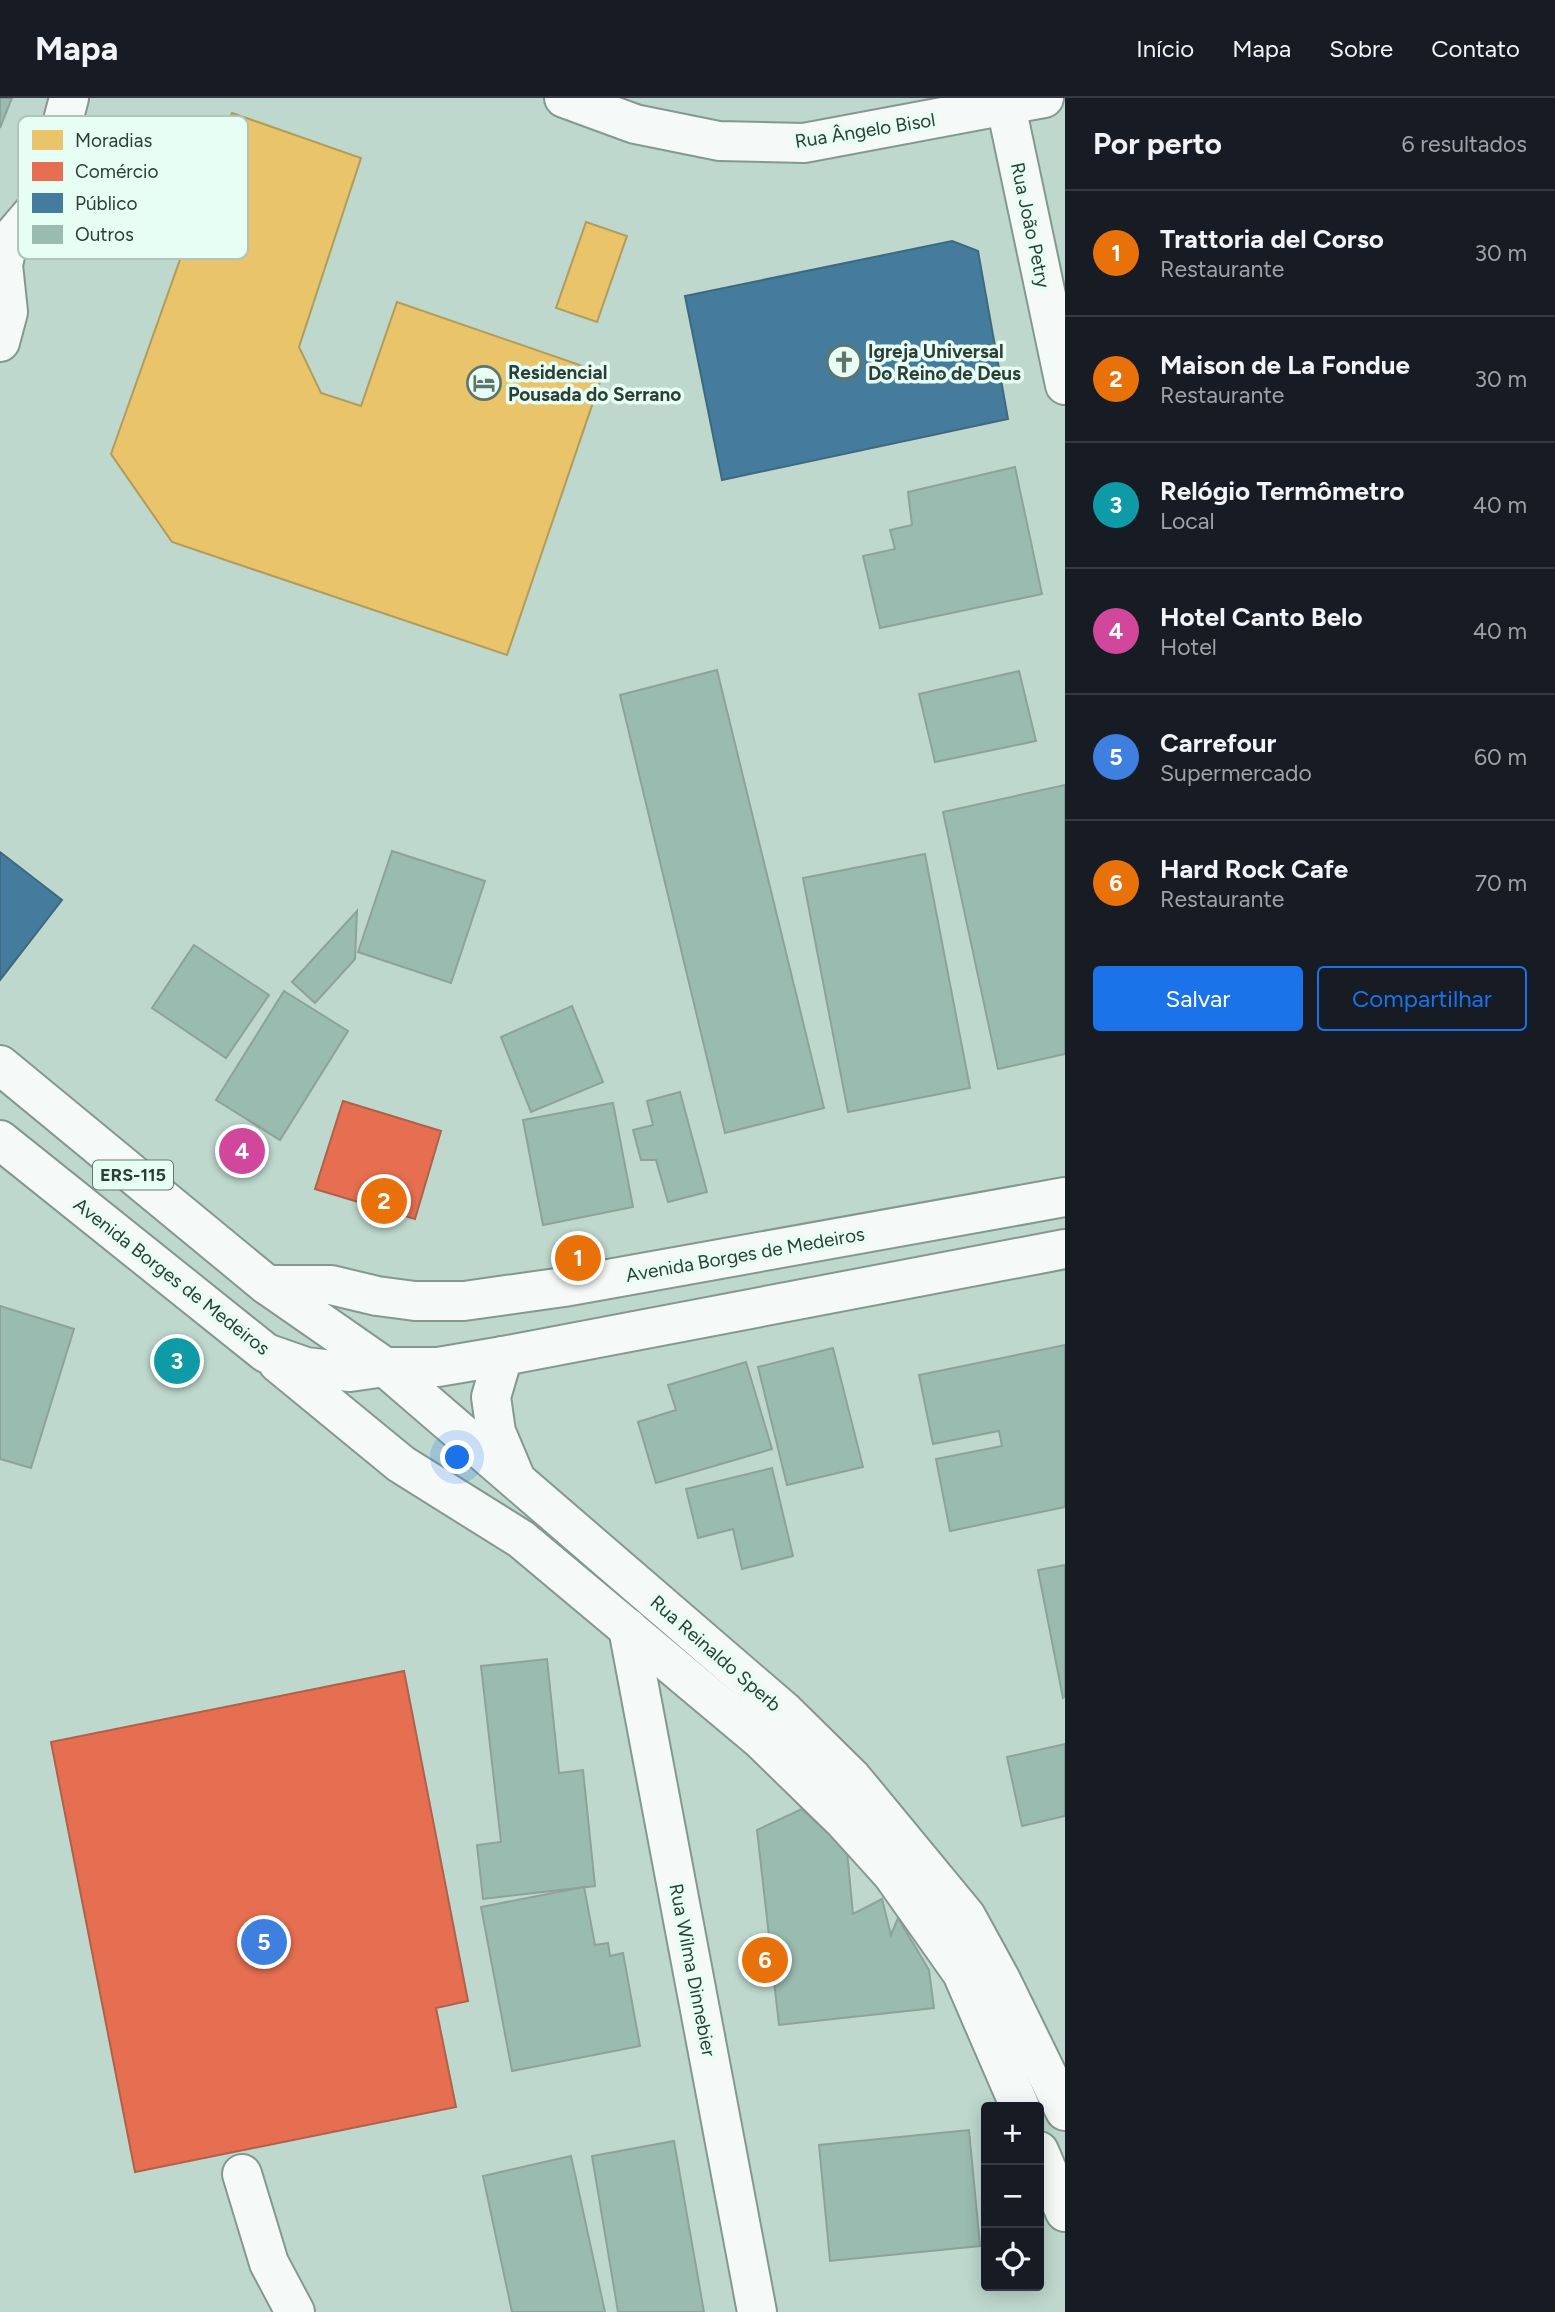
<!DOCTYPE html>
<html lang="pt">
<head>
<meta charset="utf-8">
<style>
  :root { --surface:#171b24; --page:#20242c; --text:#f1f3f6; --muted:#9ea1a6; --line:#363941; --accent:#1a73e8 }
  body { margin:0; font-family:Figtree,sans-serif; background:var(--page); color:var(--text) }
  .controls { position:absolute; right:21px; bottom:21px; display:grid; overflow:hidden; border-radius:7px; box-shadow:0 4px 18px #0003 }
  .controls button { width:63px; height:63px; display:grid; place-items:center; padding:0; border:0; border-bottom:2px solid var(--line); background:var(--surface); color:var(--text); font:35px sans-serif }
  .you { position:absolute; left:458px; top:1360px; width:24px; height:24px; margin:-18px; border:5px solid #fff; border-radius:50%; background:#1a73e8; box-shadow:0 0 0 10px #1a73e833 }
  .badge { display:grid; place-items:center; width:46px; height:46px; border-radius:50%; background:var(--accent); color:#fff; font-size:23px; font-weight:700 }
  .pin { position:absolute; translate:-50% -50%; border:4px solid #fff; box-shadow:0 2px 7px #0006 }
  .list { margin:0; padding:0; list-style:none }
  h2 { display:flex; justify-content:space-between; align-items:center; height:91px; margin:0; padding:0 28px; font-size:30px }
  h2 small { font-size:23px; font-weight:400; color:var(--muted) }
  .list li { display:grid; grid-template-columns:46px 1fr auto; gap:21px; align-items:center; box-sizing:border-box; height:126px; padding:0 28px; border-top:2px solid var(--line) }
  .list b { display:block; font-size:26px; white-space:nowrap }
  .list p { margin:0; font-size:23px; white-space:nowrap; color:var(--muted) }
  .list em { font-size:23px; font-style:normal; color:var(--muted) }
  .actions { display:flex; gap:14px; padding:21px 28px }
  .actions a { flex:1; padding:16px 0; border:2px solid var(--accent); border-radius:7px; text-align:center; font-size:24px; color:var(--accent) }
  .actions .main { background:var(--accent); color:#fff }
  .icon { flex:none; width:38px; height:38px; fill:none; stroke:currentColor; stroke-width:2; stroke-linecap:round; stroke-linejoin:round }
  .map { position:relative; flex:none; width:1065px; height:2214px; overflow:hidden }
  header { display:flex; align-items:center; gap:42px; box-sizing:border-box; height:98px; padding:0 35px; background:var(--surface); border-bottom:2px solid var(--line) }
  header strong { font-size:33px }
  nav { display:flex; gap:38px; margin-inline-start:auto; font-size:24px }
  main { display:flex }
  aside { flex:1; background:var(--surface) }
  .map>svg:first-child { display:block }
  .homes { fill:#e9c46a; stroke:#b09c5b; stroke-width:2 }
  .shops { fill:#e76f51; stroke:#af6149; stroke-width:2 }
  .public { fill:#457b9d; stroke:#3e697e; stroke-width:2 }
  .building { fill:#9abbaf; stroke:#8ea29a; stroke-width:2 }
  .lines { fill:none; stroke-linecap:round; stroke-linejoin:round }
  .minor-casing { stroke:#849890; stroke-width:42 }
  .major-casing { stroke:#849890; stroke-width:42 }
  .minor { stroke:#f5f9f8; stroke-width:38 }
  .major { stroke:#f5f9f8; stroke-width:38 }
  .labels { text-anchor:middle; stroke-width:7; stroke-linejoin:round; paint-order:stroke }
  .shield { fill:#e7fef4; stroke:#647870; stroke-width:2 }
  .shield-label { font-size:18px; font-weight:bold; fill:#2c3f37 }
  .street-label { font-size:19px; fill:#2c3f37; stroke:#e7fef4 }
  .poi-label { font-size:19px; font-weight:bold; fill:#2c3f37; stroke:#e7fef4; text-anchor:start }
  .key { fill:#e7fef4; stroke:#afc5bb; stroke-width:2 }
  .key-label { font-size:19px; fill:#2c3f37 }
</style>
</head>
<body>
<header>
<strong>Mapa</strong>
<nav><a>Início</a><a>Mapa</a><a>Sobre</a><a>Contato</a></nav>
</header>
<main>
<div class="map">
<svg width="1065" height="2214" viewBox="0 0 1065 2214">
  <rect width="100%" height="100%" fill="#bed8ce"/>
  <!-- homes -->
  <g class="homes">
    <path d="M232 15 361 60 299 249 321 295 361 308 397 204 603 275 507 557 172 444 111 356Z"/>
    <path d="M586 124 627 138 597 224 556 210Z"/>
  </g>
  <!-- shops -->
  <g class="shops">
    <path d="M343 1003 441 1033 415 1121 315 1091Z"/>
    <path d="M404 1573 468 1903 436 1910 456 2009 135 2074 51 1644Z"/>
  </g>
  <!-- public -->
  <g class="public">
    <path d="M952 143 978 153 1008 321 722 382 685 198Z"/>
    <path d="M0 754 62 802 0 882Z"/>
  </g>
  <!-- building -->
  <g class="building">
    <path d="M0 0H12L0 30Z"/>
    <path d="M1015 369 1042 496 880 530 863 458 895 451 890 432 912 427 908 394Z"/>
    <path d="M717 572 824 1010 725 1035 620 597Z"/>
    <path d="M1019 573 1036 643 935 664 919 596Z"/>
    <path d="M1065 687V956L998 971 943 714Z"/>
    <path d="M392 753 485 783 451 885 358 854Z"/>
    <path d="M925 756 970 990 848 1014 803 780Z"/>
    <path d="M357 813 355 861 315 905 292 884Z"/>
    <path d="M194 847 269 897 226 960 152 910Z"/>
    <path d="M284 893 348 933 280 1042 216 1002Z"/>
    <path d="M572 908 603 984 531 1014 501 939Z"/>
    <path d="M680 994 707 1094 668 1104 656 1062H641L633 1032 653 1027 647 1003Z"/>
    <path d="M613 1005 633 1109 543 1127 523 1022Z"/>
    <path d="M0 1208 74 1231 31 1370 0 1361Z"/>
    <path d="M1065 1247V1409L950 1433 936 1361 1002 1348 999 1333 933 1346 919 1277Z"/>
    <path d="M833 1250 863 1369 787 1387 758 1269Z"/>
    <path d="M746 1264 772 1351 656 1385 638 1324 676 1312 668 1287Z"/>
    <path d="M772 1370 793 1458 742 1471 733 1431 698 1440 686 1391Z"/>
    <path d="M1065 1467V1599L1063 1600 1038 1472Z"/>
    <path d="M547 1561 559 1675 583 1672 595 1788 483 1801 477 1747 501 1744 481 1568Z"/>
    <path d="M1065 1646V1718L1022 1728 1007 1659Z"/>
    <path d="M802 1711 847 1753 853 1816 882 1801 891 1837 898 1820 929 1872 934 1910 779 1927 757 1732Z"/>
    <path d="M584 1789 595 1847 608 1845 610 1858 623 1855 640 1948 512 1973 481 1809Z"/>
    <path d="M969 2032 980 2148 830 2163 819 2047Z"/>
    <path d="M674 2043 704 2214H618L592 2058Z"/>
    <path d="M571 2058 605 2214H512L483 2078Z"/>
  </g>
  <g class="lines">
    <!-- minor casing -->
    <g class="minor-casing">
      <g id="minor">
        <path d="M0 244 8 214 3 167 8 144 47 98 59 67 61 30 69 0"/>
        <path d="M628 1530 757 2214"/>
        <path d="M242 2076 269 2165 295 2214"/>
      </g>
    </g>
    <!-- major casing -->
    <g class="major-casing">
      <g id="major">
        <path d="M564 0 635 26 719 43 804 45 1044 0"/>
        <path d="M1006 8 1065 287"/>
        <path d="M0 967 267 1187 385 1269 785 1614 852 1680 966 1818 1001 1882 1065 2013"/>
        <path d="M0 1042 266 1255 306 1269 350 1274 385 1269H438L503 1258 1065 1151"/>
        <path d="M267 1187H331L377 1198 415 1203H464L564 1189 1065 1099"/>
        <path d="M503 1258 491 1299 496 1334 515 1379"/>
        <path d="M278 1265 401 1366 521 1441 761 1642 844 1723 892 1776 962 1875 1020 2009"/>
        <path d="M1039 2053 1065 2114"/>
      </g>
    </g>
    <!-- minor -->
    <use href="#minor" class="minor"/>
    <!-- major -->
    <use href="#major" class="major"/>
  </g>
  <!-- icons -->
  <defs>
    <g id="church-ring" transform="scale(1.75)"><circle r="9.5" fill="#e7fef4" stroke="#5f756c" stroke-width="1.5"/><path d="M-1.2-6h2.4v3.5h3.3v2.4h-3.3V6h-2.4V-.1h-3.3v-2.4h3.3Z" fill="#5f756c"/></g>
    <g id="hotel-ring" transform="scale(1.75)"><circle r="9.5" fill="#e7fef4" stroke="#5f756c" stroke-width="1.5"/><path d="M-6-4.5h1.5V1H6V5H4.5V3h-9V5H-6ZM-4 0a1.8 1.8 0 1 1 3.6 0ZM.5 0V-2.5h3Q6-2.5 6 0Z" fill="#5f756c"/></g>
  </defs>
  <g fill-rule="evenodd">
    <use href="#church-ring" x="844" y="264"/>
    <use href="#hotel-ring" x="484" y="285"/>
  </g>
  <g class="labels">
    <!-- shield labels -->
    <rect class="shield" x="93" y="1062.5" width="80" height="29" rx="5"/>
    <g class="shield-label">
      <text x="133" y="1083">ERS-115</text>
    </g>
    <!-- street labels -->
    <g class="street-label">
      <text transform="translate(865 32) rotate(-9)" y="7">Rua Ângelo Bisol</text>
      <text transform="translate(1031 127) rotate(78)" y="7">Rua João Petry</text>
      <text transform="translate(745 1156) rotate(-10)" y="7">Avenida Borges de Medeiros</text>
      <text transform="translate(172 1178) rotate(38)" y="7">Avenida Borges de Medeiros</text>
      <text transform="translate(716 1555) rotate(41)" y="7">Rua Reinaldo Sperb</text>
      <text transform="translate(693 1872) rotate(79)" y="7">Rua Wilma Dinnebier</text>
    </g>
    <!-- poi labels -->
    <g class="poi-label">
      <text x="868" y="260">Igreja Universal<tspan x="868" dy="22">Do Reino de Deus</tspan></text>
      <text x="508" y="281">Residencial<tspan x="508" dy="22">Pousada do Serrano</tspan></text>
    </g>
  </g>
  <!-- legend -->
  <rect x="18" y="18" width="230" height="143" rx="10" class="key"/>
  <rect x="32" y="32" width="31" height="20" fill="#e9c46a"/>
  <rect x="32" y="64" width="31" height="19" fill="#e76f51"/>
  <rect x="32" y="95" width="31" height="20" fill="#457b9d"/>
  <rect x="32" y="127" width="31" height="19" fill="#9abbaf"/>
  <g class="key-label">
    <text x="75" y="49">Moradias</text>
    <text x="75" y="80">Comércio</text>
    <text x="75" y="112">Público</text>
    <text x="75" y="143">Outros</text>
  </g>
</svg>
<div class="controls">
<button>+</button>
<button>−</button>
<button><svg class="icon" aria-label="locate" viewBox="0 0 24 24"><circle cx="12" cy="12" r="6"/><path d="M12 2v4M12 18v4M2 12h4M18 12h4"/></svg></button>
</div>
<div class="you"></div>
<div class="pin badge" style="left:578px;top:1160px;background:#e8710a">1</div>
<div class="pin badge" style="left:384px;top:1103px;background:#e8710a">2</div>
<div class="pin badge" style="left:177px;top:1263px;background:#0f9aa8">3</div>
<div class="pin badge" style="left:242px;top:1053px;background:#d1479c">4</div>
<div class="pin badge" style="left:264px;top:1844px;background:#3f7fe0">5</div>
<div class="pin badge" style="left:765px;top:1862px;background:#e8710a">6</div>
</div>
<aside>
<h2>Por perto<small>6 resultados</small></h2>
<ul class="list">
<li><span class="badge" style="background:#e8710a">1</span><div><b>Trattoria del Corso</b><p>Restaurante</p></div><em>30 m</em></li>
<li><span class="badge" style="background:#e8710a">2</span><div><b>Maison de La Fondue</b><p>Restaurante</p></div><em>30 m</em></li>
<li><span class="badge" style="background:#0f9aa8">3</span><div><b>Relógio Termômetro</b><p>Local</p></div><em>40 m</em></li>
<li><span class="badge" style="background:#d1479c">4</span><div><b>Hotel Canto Belo</b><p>Hotel</p></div><em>40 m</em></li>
<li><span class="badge" style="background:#3f7fe0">5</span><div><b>Carrefour</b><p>Supermercado</p></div><em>60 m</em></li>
<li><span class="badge" style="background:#e8710a">6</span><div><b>Hard Rock Cafe</b><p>Restaurante</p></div><em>70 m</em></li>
</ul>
<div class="actions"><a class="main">Salvar</a><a>Compartilhar</a></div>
</aside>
</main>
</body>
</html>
